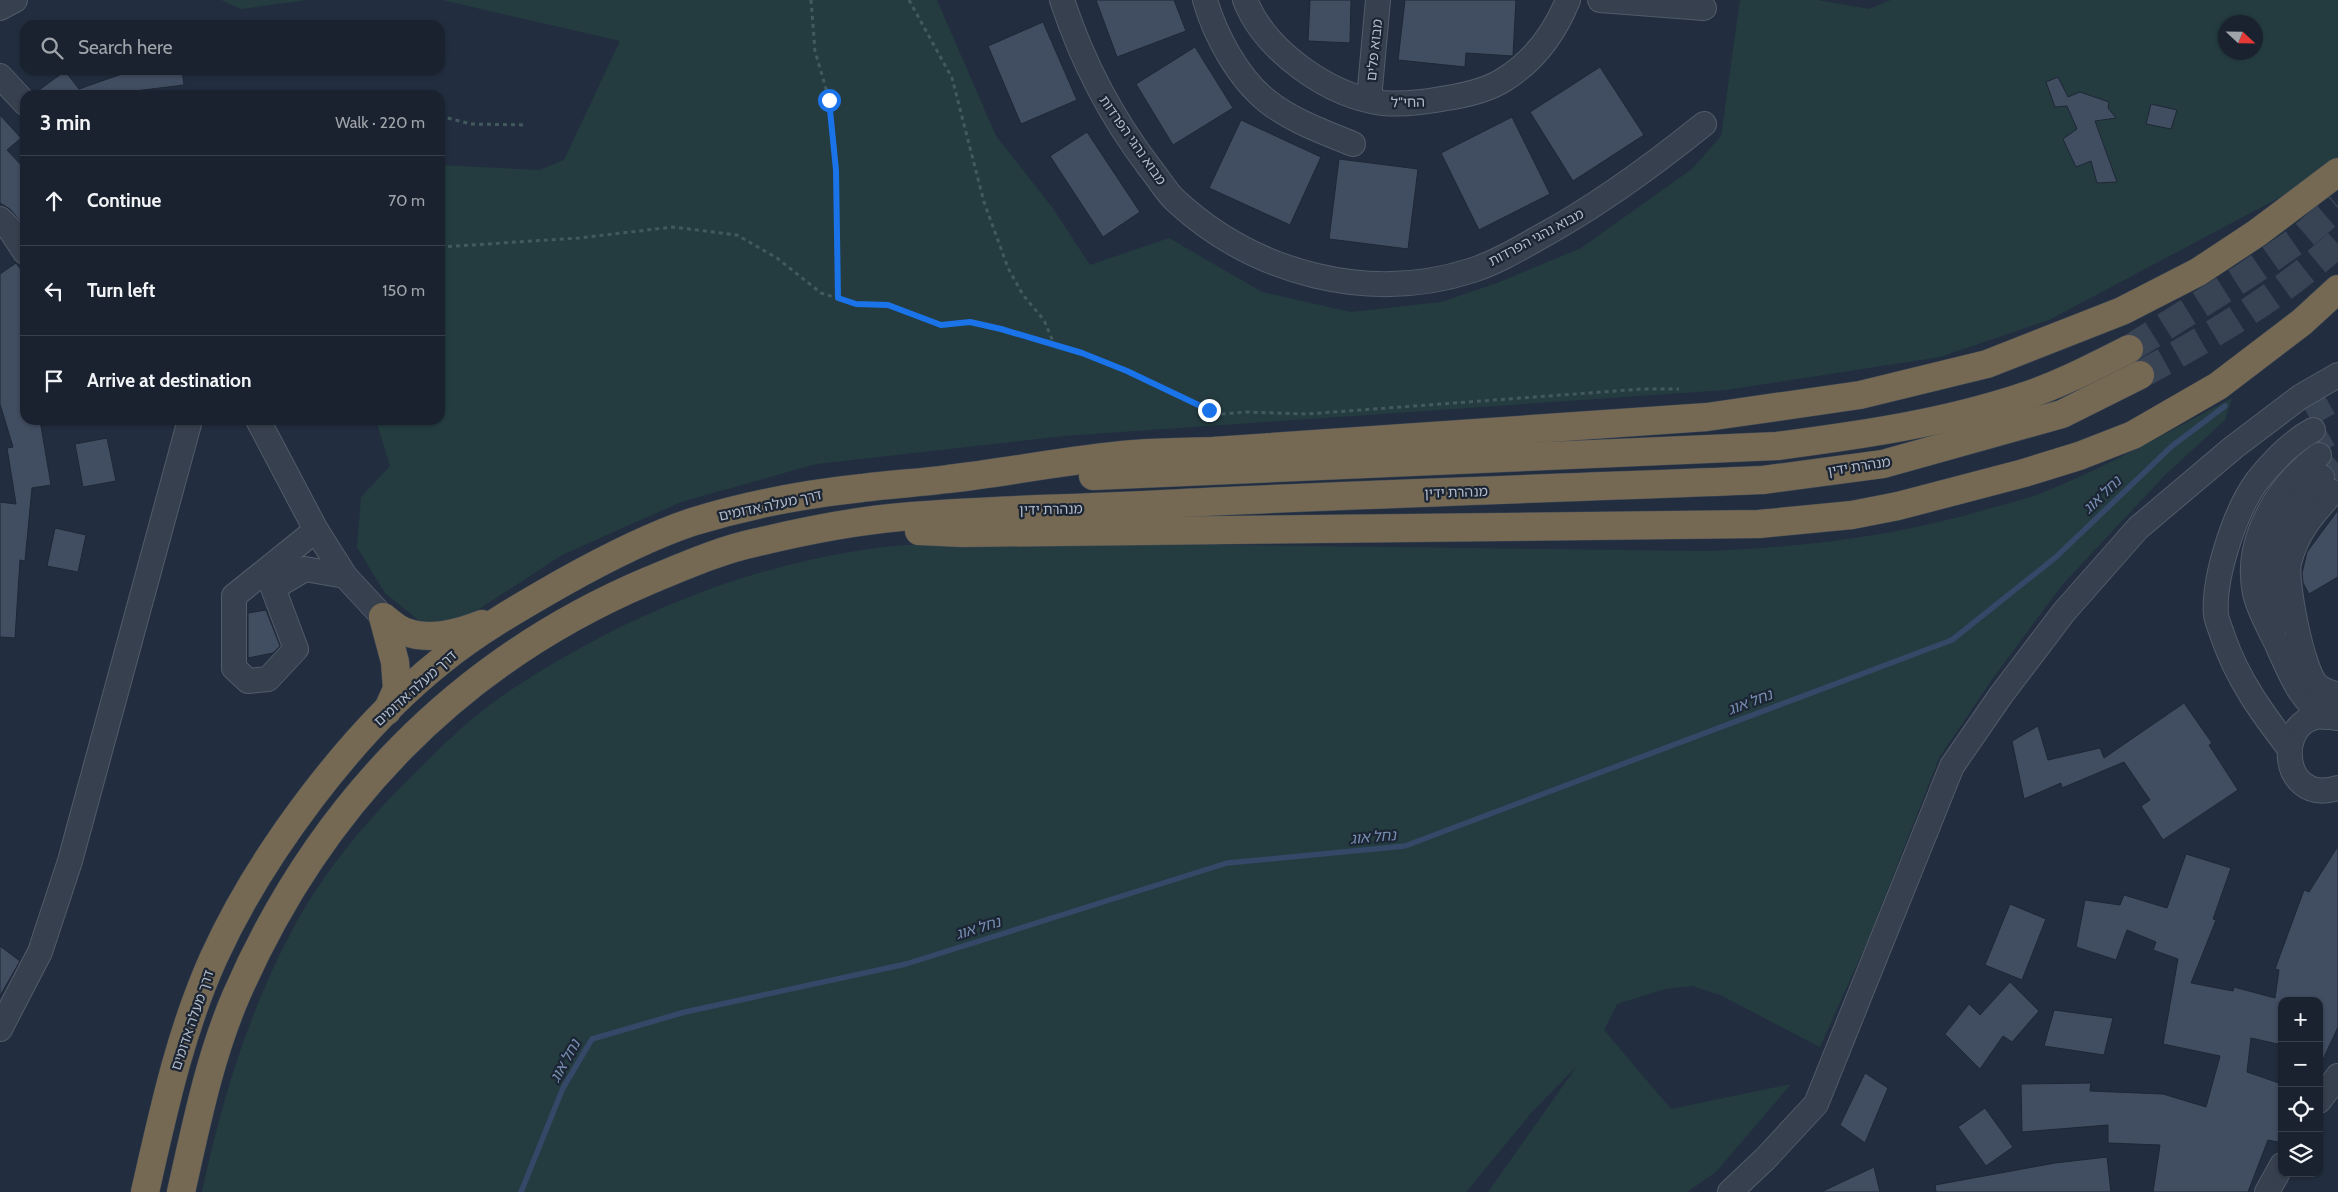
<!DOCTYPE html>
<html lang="en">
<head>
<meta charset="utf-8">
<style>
  :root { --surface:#1a222f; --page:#232a37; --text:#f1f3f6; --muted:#9fa4aa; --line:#383f4b }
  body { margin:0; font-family:Cabin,"Noto Sans Hebrew",sans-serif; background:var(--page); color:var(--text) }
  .controls { position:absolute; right:15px; bottom:15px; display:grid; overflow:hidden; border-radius:10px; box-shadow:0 1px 4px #0004 }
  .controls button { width:45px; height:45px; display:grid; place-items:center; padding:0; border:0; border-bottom:1px solid var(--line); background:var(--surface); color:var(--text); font:25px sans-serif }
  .compass { position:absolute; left:2218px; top:15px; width:45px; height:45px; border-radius:50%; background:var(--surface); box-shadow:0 1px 4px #0004; rotate:112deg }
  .stop { position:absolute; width:15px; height:15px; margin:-11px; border:4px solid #1a73e8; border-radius:50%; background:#fff }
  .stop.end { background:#1a73e8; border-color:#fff; box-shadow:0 1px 5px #0008 }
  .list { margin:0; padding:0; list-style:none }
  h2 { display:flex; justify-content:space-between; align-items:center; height:65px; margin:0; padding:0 20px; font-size:21px }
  h2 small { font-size:16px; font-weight:400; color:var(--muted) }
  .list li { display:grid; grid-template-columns:32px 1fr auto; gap:15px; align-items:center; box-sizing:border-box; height:90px; padding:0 20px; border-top:1px solid var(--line) }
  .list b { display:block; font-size:19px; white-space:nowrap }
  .list em { font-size:16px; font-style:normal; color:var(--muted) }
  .icon { flex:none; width:28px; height:28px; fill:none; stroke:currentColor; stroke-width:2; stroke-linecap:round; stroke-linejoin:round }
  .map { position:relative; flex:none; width:2338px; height:1192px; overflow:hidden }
  .search { position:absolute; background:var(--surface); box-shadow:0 1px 4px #0004; left:20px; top:20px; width:425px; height:55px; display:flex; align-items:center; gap:12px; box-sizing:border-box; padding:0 18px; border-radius:15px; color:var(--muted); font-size:19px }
  .panel { position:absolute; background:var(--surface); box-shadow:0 1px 4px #0004; left:20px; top:90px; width:425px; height:335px; border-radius:15px }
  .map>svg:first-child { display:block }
  .green { fill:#243c40; fill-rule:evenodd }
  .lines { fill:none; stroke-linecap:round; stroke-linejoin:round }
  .stream { stroke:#354867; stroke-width:5.5 }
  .building { fill:#414d61; stroke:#1e2735 }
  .minor-tunnel { stroke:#384354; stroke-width:24; stroke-dasharray:24 12; stroke-linecap:butt }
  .highway-tunnel { stroke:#384354; stroke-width:28; stroke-dasharray:28 14; stroke-linecap:butt }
  .minor-casing { stroke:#525b69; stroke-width:26 }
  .highway-casing { stroke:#3f4856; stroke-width:29 }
  .path { stroke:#42595d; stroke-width:3; stroke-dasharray:4 4; stroke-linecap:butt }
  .minor { stroke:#36404e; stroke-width:24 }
  .highway { stroke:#756953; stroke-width:28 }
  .route { stroke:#1a73e8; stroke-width:6 }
  .labels { text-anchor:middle; stroke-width:4.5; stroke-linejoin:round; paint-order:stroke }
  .street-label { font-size:14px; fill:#b2bbca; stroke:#1c2533 }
  .water-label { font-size:15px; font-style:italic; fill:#788fb3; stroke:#1c2533 }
</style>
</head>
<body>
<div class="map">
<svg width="2338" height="1192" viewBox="0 0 2338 1192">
  <rect width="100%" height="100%" fill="#222e3f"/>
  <!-- green -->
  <g class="green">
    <path d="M221 0H308L241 9Z"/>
    <path d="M442 0H937L996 136 1052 207 1090 265 1169 238 1262 292 1351 312 1441 302 1497 283 1581 248 1692 169 1721 136 1740 0H1817L1869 9 1891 0H2338V161L2322 175 2049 320 1940 357 1726 390 1064 436 816 464 681 502 562 555 453 626 423 624 385 593 357 547 361 497 390 466 376 420H440V165L539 170 564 160 620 41ZM2226 22H2256V52H2226Z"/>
    <path d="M2232 398 2225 420 2165 475 2062 585 1993 678 1939 758 1867 942 1820 1047 1720 995 1692 986 1665 989 1617 1004 1604 1030 1671 1109 1791 1084 1716 1172 1687 1192H1488L1577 1066 1532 1112 1466 1192H202C222 1098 251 1003 299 918 329 865 370 817 414 774 441 747 470 718 502 696 610 623 732 570 862 550 905 543 948 543 991 542L1704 551C1804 547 1894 537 1991 508 2010 503 2031 498 2049 490 2112 464 2172 430 2232 398Z"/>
  </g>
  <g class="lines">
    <!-- stream -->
    <path class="stream" d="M521 1192 563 1088 592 1039 685 1012 906 964 1227 863 1405 846 1952 640 2056 557 2172 446 2225 406"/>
  </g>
  <!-- building -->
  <g class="building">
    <path d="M1096 0H1174L1186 31 1117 57Z"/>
    <path d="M1310 0H1351L1350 43 1308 41Z"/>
    <path d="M1405 0H1516L1513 56 1466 53 1465 67 1398 60Z"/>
    <path d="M1043 22 1077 100 1021 124 988 46Z"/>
    <path d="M1195 47 1233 108 1173 145 1136 84Z"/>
    <path d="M1600 67 1644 135 1573 181 1530 112Z"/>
    <path d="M133 70H182L184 85 127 92 128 95 35 93 65 71 79 89Z"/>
    <path d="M2058 77 2068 97 2080 92 2109 102 2108 108 2116 118 2095 121 2117 182 2097 183 2091 161 2076 167 2063 139 2077 129 2067 106 2055 107 2046 82Z"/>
    <path d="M2151 104 2177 110 2171 129 2146 124Z"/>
    <path d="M0 115 21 138 7 150 25 169V227L10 209 0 203Z"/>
    <path d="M1512 117 1550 194 1479 230 1441 153Z"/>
    <path d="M1241 120 1321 157 1290 225 1209 188Z"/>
    <path d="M1087 132 1140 212 1103 237 1050 156Z"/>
    <path d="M1339 159 1418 169 1408 249 1329 239Z"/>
    <path d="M16 263 25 275V420H40L51 485 32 488 25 561 20 560 15 638 0 637V502L16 504 7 448 13 447 0 404V274Z"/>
    <path d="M107 438 116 481 83 487 75 444Z"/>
    <path d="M2338 510V577L2309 594 2303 583 2302 573 2307 552Z"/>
    <path d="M55 528 86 535 78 572 47 566Z"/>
    <path d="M266 610 280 646 273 653 248 658V613Z"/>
    <path d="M2184 703 2212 743 2209 745 2238 790 2163 840 2141 806 2150 800 2124 762 2062 788 2061 783 2024 799 2012 741 2038 726 2048 760 2100 748 2104 758Z"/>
    <path d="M2338 846V1027L2319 1068V1001H2282V1045L2251 1038 2247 1072 2282 1084V1132L2278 1142 2268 1140 2248 1192H2153L2160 1145 2108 1143V1125L2022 1132 2021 1084 2091 1083 2090 1091 2163 1094 2206 1107 2220 1056 2163 1044 2178 959 2153 950 2156 942 2127 930 2116 960 2076 947 2085 900 2120 905 2124 895 2167 908 2186 854 2231 868 2213 919 2216 920 2191 983 2233 991 2234 987 2275 998 2279 970 2275 969 2304 890 2309 892Z"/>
    <path d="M2010 904 2046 919 2022 980 1985 965Z"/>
    <path d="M0 946 20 961 0 996Z"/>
    <path d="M2010 982 2039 1011 2012 1042 2003 1036 1980 1069 1945 1034 1969 1004 1980 1015Z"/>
    <path d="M2054 1010 2113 1018 2104 1055 2044 1046Z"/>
    <path d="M1865 1073 1888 1088 1865 1143 1840 1125Z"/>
    <path d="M1985 1108 2013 1147 1986 1166 1958 1127Z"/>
    <path d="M2107 1157 2111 1192H1936L1935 1185 2055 1163Z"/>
    <path d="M1874 1167 1880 1192H1821Z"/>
  </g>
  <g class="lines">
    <!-- minor-tunnel -->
    <g class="minor-tunnel">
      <path d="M2308 415 2338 398"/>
      <path d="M2308 447 2338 429"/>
      <path d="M2322 477 2338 463"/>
    </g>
    <!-- highway-tunnel -->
    <g class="highway-tunnel">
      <path d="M2129 349 2247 275 2302 237 2338 206"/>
      <path d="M2140 375C2211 336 2278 298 2338 243"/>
    </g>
    <!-- minor casing -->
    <g class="minor-casing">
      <g id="minor">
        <path d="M1062 0C1082 61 1111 117 1150 168 1159 179 1166 192 1176 201 1255 274 1370 304 1473 270 1497 262 1519 249 1540 237 1599 205 1652 166 1704 124"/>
        <path d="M1205 0C1215 35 1238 78 1267 101 1292 121 1324 132 1353 144"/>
        <path d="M1245 0C1265 51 1329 96 1383 103 1405 105 1426 102 1447 98 1467 95 1488 90 1505 79 1535 60 1555 32 1568 0"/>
        <path d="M1600 0 1704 8"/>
        <path d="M0 8 15 0"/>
        <path d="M0 76 25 103"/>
        <path d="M1369 99 1378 0"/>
        <path d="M0 219 9 228 25 252"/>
        <path d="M258 420 316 530 345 576 383 617"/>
        <path d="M2319 455C2278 485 2244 540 2255 593 2258 610 2272 632 2279 649 2292 677 2299 698 2325 717"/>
        <path d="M2333 492C2313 514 2296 533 2289 563 2285 582 2303 673 2317 685 2322 690 2332 693 2338 695"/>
        <path d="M316 530 234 596V668L248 681 268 679 296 649 273 588 305 569 345 576"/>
        <path d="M2278 622C2261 557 2274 524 2322 477"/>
        <path d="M2336 718C2274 701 2274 808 2338 788"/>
        <path d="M2289 748C2262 713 2238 680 2223 637 2221 630 2217 622 2216 615 2213 578 2235 511 2257 481 2272 462 2291 442 2313 430"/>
        <path d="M0 1029 40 952 70 861 190 420"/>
        <path d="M2319 1101 2338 1076"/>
        <path d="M1730 1192 1765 1159 1816 1104 1952 766 2001 695 2064 612 2138 528 2234 447 2300 397 2338 375"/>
        <path d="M2267 1192 2282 1165"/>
      </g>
    </g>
    <!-- highway casing -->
    <g class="highway-casing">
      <g id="highway">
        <path d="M1093 476 1777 446C1861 435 1945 423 2025 396 2061 384 2095 366 2129 349"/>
        <path d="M919 531 962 533 1759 524 1852 515 1898 506 2024 473 2079 456 2133 435 2218 386 2302 322 2338 289"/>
        <path d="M383 617C390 622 398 630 406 632 429 641 460 633 482 624"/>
        <path d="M383 617 395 662 397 689 387 711"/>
        <path d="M145 1192C163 1113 180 1032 214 957 261 854 352 732 441 661 478 631 520 607 562 583 603 560 647 537 692 522 747 505 805 494 862 488 890 484 919 483 948 479 1010 472 1071 459 1134 454 1160 452 1187 452 1213 451L1707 417 1860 395 1987 364 2122 311 2198 272 2257 233 2338 172"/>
        <path d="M181 1192C196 1126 209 1059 236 996 318 807 457 662 648 581 684 566 720 550 758 542 804 531 854 521 901 517 988 509 1075 509 1163 504 1363 494 1563 488 1763 480L1883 464 2062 414 2140 375"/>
      </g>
    </g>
    <!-- path -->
    <g class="path">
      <path d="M811 0 815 51 829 99 836 170 838 298"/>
      <path d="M909 0 952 78 984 202 1008 268 1023 295 1044 320 1054 344"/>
      <path d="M440 116 471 124 527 125"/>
      <path d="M440 247 579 238 673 227 737 235 777 258 821 293 856 304 888 305 941 325 970 322 1001 329 1082 353 1127 371 1209 410 1222 414 1246 412 1307 414 1642 389H1679"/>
    </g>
    <!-- minor -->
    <use href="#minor" class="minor"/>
    <!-- highway -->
    <use href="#highway" class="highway"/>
  </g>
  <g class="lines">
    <!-- route -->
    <path class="route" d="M829 100 836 170 838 298 856 304 888 305 941 325 970 322 1001 329 1082 353 1127 371 1209 410"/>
  </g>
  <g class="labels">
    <!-- street labels -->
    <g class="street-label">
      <text transform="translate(1374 50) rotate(-84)" y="5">מבוא פלים</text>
      <text transform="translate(1408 102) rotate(-1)" y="5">החי"ל</text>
      <text transform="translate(1133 140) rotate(55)" y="5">מבוא נהגי הפרדות</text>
      <text transform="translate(1536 237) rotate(-28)" y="5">מבוא נהגי הפרדות</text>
      <text transform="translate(1859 466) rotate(-9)" y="5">מנהרת ידין</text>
      <text transform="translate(1456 492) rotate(-2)" y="5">מנהרת ידין</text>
      <text transform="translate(770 505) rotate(-12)" y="5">דרך מעלה אדומים</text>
      <text transform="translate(1051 509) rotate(-1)" y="5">מנהרת ידין</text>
      <text transform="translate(415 688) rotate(-42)" y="5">דרך מעלה אדומים</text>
      <text transform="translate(192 1020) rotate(-71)" y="5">דרך מעלה אדומים</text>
    </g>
    <!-- water labels -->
    <g class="water-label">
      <text transform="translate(2102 495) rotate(-44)" y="5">נחל אוג</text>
      <text transform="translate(1750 702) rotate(-21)" y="5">נחל אוג</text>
      <text transform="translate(1373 837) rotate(-5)" y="5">נחל אוג</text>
      <text transform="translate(978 928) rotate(-17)" y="5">נחל אוג</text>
      <text transform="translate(565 1061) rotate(-61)" y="5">נחל אוג</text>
    </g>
  </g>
</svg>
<div class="controls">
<button>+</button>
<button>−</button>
<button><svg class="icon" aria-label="locate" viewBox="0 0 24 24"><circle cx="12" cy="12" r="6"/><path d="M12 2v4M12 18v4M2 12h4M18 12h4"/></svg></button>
<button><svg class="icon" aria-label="layers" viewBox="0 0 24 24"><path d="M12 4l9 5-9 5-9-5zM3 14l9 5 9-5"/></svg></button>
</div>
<svg class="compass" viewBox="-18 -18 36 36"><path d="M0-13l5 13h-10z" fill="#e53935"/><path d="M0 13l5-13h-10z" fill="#9fa4aa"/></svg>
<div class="stop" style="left:829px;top:100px"></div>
<div class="stop end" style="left:1209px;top:410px"></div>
<div class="search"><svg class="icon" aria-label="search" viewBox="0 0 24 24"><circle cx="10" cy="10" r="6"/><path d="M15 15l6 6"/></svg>Search here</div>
<section class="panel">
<h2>3 min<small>Walk · 220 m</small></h2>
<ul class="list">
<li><svg class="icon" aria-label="ahead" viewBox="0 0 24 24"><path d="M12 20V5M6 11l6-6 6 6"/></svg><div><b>Continue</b></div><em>70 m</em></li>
<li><svg class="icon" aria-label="left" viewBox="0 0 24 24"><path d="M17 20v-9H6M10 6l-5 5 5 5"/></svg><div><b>Turn left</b></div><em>150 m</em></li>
<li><svg class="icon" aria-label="arrive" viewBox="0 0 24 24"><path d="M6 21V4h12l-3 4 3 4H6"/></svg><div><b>Arrive at destination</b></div></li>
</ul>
</section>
</div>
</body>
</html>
